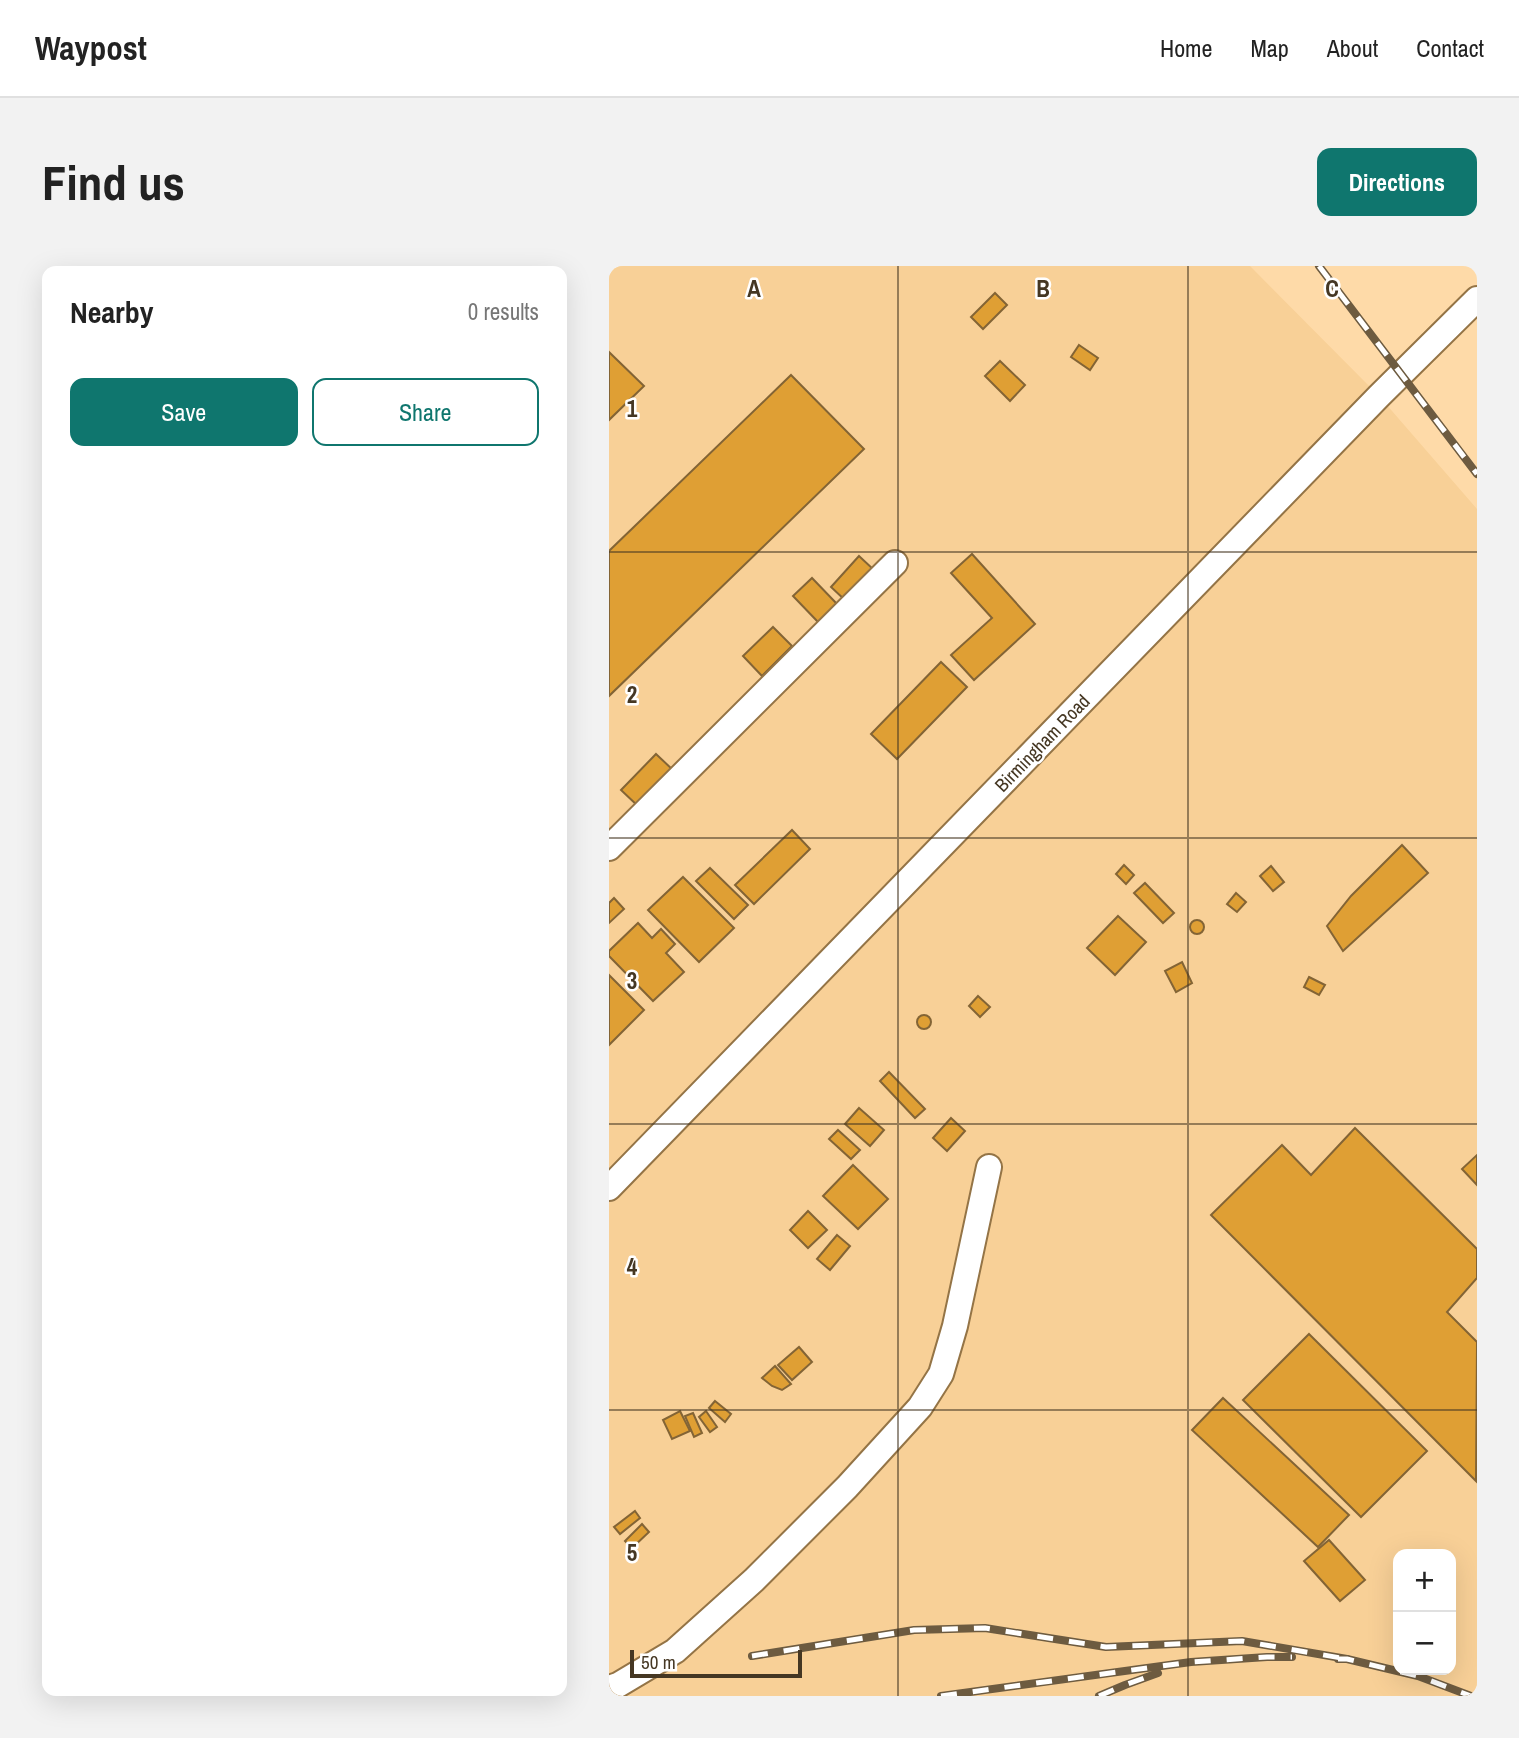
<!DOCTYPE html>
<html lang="en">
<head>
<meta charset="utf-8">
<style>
  :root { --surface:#fff; --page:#f2f2f2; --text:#222; --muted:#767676; --line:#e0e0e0; --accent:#0f766e }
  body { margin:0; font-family:"Archivo Narrow",sans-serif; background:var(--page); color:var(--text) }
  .controls { position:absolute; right:21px; bottom:21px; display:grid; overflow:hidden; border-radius:14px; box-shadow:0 7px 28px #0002 }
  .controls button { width:63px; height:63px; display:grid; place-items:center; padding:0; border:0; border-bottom:2px solid var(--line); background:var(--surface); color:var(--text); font:35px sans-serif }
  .scale { position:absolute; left:21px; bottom:18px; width:172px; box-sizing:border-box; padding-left:7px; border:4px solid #453723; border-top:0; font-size:19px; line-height:24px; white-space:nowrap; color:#453723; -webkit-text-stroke:5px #fff; paint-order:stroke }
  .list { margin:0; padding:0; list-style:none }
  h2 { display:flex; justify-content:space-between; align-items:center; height:91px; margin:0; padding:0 28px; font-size:30px }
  h2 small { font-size:23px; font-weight:400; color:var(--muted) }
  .actions { display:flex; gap:14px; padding:21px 28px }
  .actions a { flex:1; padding:16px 0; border:2px solid var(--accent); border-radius:14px; text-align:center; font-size:24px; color:var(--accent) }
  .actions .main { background:var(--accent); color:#fff }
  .map { position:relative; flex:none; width:868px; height:1430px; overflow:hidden; border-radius:14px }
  header { display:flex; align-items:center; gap:42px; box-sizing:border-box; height:98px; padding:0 35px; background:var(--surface); border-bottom:2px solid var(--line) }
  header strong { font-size:33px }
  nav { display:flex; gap:38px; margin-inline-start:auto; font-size:24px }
  .intro { display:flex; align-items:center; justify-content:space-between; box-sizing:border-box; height:168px; padding:0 42px }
  h1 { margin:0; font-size:49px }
  .button { padding:18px 32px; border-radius:14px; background:var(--accent); color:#fff; font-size:24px; font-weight:700 }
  main { display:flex; gap:42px; padding:0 42px }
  aside { flex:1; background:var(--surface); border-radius:14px; box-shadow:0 7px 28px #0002 }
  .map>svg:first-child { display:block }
  .built { fill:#f8d097; fill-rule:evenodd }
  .building { fill:#df9f34; stroke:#836435; stroke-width:2 }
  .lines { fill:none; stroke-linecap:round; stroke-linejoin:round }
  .minor-casing { stroke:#947446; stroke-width:28 }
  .minor { stroke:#fff; stroke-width:24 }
  .rail-casing { stroke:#6d5b40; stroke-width:8 }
  .rail { stroke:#fff; stroke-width:5; stroke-dasharray:16; stroke-linecap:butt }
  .grid { fill:none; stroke:#453723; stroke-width:2; stroke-opacity:0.55 }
  .labels { text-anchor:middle; stroke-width:5; stroke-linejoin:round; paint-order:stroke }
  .street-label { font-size:19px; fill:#453723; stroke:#fff }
  .grid-label { font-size:23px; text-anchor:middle; font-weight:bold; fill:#453723; stroke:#fff; stroke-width:5; stroke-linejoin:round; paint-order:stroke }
</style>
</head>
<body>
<header>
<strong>Waypost</strong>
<nav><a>Home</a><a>Map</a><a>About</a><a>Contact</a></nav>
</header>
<div class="intro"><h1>Find us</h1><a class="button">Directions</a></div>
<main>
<aside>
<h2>Nearby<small>0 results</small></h2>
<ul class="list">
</ul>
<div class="actions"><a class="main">Save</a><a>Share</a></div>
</aside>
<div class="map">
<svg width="868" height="1430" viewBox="0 0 868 1430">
  <rect width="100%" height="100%" fill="#fedaa8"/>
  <!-- built -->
  <path class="built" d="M0 0H641L770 130 868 243V1430H0ZM789 1288H842V1404H789Z"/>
  <!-- building -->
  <g class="building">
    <path d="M386 27 398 39 374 63 362 51Z"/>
    <path d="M470 79 489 92 481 104 462 91Z"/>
    <path d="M0 86 35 120 0 154Z"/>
    <path d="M391 95 416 119 401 135 376 110Z"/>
    <path d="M182 109 255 183 0 430V285Z"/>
    <path d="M363 288 426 358 365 414 342 389 383 352 342 307Z"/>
    <path d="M250 290 265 304 237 335 222 321Z"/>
    <path d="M203 312 229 339 210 357 184 330Z"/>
    <path d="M164 361 183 380 153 410 134 390Z"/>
    <path d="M332 396 358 421 288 493 262 468Z"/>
    <path d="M47 488 65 505 30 541 12 524Z"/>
    <path d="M183 564 201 583 145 638 126 619Z"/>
    <path d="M793 579 819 607 734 685 718 660 742 630Z"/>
    <path d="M515 599 525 609 517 618 507 608Z"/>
    <path d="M662 600 675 616 664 625 651 610Z"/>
    <path d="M101 602 139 639 125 653 87 615Z"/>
    <path d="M74 611 125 662 90 696 39 644Z"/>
    <path d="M536 617 565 647 554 657 525 627Z"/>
    <path d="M627 627 637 636 628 646 618 638Z"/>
    <path d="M5 632 15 643 0 657V637Z"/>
    <path d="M509 650 537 676 506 709 478 682Z"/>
    <circle cx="588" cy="661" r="7"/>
    <path d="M29 657 43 672 52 663 66 678 57 687 75 706 44 735 0 690V685Z"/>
    <path d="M573 696 583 717 567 726 556 705Z"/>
    <path d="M0 709 35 744 0 779Z"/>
    <path d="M700 711 716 719 710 729 695 721Z"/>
    <path d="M369 730 381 741 371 751 360 740Z"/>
    <circle cx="315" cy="756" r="7"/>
    <path d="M280 806 316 843 306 852 271 815Z"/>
    <path d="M250 842 275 864 261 880 236 858Z"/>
    <path d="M342 852 356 865 338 885 324 872Z"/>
    <path d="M746 862 868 983V1012L838 1046 868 1076 867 1215 602 949 673 879 702 909Z"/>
    <path d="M229 864 251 884 242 893 220 873Z"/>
    <path d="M868 889V919L853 903Z"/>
    <path d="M244 899 279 933 249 963 214 930Z"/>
    <path d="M199 945 218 964 199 982 181 964Z"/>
    <path d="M228 969 241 980 221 1004 208 993Z"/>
    <path d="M700 1068 818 1185 752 1251 634 1134Z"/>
    <path d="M190 1081 203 1096 183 1114 169 1099Z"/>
    <path d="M166 1100 182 1118 173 1124 163 1120 153 1112Z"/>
    <path d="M614 1132 740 1249 709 1281 583 1164Z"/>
    <path d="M106 1135 122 1148 116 1156 100 1142Z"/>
    <path d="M71 1145 81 1165 63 1173 54 1154Z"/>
    <path d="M97 1145 108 1161 101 1166 90 1151Z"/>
    <path d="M84 1147 93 1167 85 1171 76 1150Z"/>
    <path d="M26 1245 31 1252 11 1268 5 1261Z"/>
    <path d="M33 1258 40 1266 23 1282 16 1275Z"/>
    <path d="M720 1274 756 1314 731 1335 695 1295Z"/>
  </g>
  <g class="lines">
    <!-- minor casing -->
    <g class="minor-casing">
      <g id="minor">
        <path d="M0 582 286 297"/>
        <path d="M0 922 770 130 868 33"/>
        <path d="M0 1422 9 1419 66 1385 145 1314 238 1221 311 1141 332 1108 346 1060 380 901"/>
      </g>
    </g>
    <!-- minor -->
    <use href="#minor" class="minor"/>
    <!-- rail casing -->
    <g class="rail-casing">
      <g id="rail">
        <path d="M710 0 868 208"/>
        <path d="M143 1390 305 1364 376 1362 497 1381 633 1375 738 1393"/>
        <path d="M729 1393H738L809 1410 862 1430"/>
        <path d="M332 1430 582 1396 658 1391H683"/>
        <path d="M490 1430 516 1419 549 1407"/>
      </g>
    </g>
    <!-- rail -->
    <use href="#rail" class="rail"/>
  </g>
  <!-- grid -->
  <path class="grid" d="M289 0V1430M579 0V1430M0 286H868M0 572H868M0 858H868M0 1144H868"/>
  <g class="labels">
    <!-- street labels -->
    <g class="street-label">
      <text transform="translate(433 477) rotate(-46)" y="7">Birmingham Road</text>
    </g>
  </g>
  <g class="grid-label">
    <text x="145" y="31">A</text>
    <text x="434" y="31">B</text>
    <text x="723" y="31">C</text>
    <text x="23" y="151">1</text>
    <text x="23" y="437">2</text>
    <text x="23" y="723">3</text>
    <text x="23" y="1009">4</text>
    <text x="23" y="1295">5</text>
  </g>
</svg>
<div class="controls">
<button>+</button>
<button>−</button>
</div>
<div class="scale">50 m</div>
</div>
</main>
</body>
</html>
